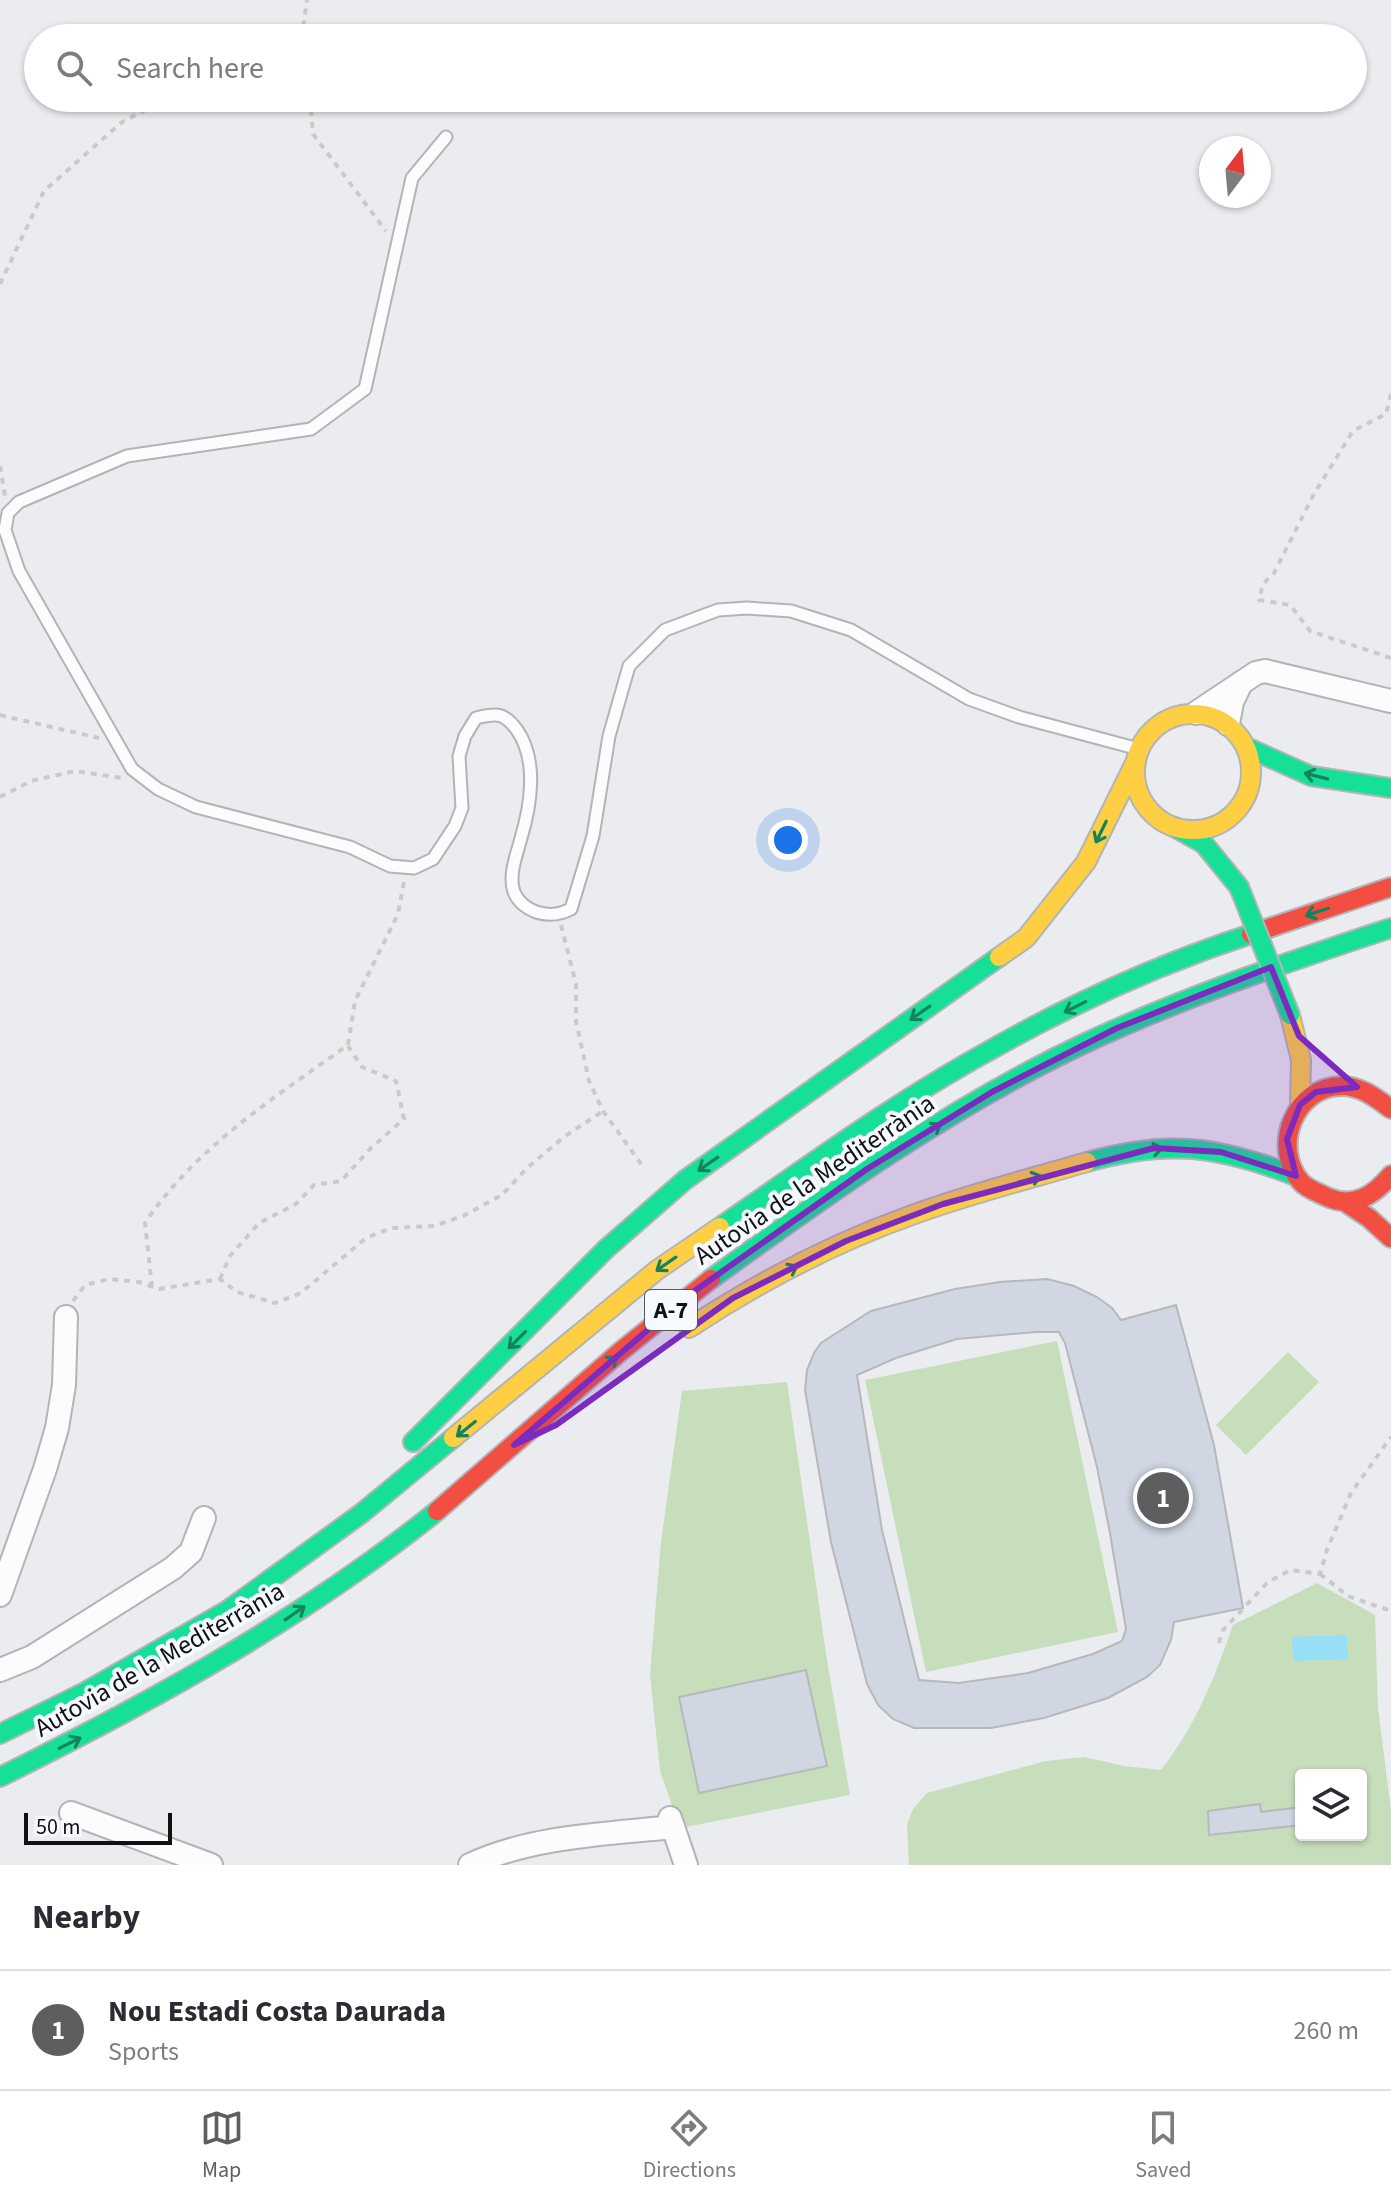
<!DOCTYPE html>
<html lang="en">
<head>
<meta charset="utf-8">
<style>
  :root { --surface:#fff; --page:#f2f2f3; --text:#2b2b33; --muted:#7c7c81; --line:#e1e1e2; --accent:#5c5e5f }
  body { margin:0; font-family:"Source Sans 3",sans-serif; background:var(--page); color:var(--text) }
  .controls { position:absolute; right:24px; bottom:24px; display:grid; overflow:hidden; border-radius:8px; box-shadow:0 2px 6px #0004 }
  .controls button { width:72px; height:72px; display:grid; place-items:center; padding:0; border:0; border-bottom:2px solid var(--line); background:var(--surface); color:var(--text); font:40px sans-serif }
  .compass { position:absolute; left:1199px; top:136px; width:72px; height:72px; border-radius:50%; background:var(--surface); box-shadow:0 2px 6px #0004; rotate:16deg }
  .scale { position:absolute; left:24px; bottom:20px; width:148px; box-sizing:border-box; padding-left:8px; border:4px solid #101112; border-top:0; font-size:22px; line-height:28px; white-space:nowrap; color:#101112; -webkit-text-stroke:6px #f6f9fe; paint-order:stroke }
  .you { position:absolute; left:788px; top:840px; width:28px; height:28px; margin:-20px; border:6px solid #fff; border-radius:50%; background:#1a73e8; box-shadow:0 0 0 12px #1a73e833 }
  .badge { display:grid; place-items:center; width:52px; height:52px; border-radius:50%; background:var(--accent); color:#fff; font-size:26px; font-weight:700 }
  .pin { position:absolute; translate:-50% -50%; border:4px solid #fff; box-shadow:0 2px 8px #0006 }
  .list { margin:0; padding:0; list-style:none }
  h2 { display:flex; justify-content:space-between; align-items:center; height:104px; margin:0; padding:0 32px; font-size:34px }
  h2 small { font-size:26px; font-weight:400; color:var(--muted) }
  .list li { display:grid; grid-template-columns:52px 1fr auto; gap:24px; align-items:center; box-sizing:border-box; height:120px; padding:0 32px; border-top:2px solid var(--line) }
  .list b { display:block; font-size:30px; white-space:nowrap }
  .list p { margin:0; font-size:26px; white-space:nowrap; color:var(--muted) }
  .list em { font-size:26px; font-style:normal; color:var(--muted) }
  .icon { flex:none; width:44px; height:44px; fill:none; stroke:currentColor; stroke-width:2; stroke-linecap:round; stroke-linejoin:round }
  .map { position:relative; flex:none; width:1391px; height:1865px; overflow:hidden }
  .search { position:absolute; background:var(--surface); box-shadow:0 2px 6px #0004; left:24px; right:24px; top:24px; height:88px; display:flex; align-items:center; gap:20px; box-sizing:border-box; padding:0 28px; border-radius:44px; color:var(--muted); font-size:30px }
  .sheet { height:224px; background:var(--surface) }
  nav { display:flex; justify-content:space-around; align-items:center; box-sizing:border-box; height:112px; border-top:2px solid var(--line); background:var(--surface); font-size:22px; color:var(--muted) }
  nav a { display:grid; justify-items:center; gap:4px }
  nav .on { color:var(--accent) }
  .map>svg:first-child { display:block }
  .green { fill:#c6debb; fill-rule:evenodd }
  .water { fill:#97def7 }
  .building { fill:#d0d6e2; stroke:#b7b8bb; stroke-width:2; fill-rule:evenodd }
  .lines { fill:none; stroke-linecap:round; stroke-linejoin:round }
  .lane-casing { stroke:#b3b4b7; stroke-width:15 }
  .street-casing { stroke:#b3b4b7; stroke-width:26 }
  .fast-casing { stroke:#b3b4b7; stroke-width:22 }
  .slow-casing { stroke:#b3b4b7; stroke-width:22 }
  .jam-casing { stroke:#b3b4b7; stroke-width:22 }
  .path { stroke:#cacacb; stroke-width:4; stroke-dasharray:6 6; stroke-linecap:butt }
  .lane { stroke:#fcfcfd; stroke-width:11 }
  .street { stroke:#fcfcfd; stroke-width:22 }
  .fast { stroke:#16e098; stroke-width:18 }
  .slow { stroke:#ffcf43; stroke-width:18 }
  .jam { stroke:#f24e42; stroke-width:18 }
  .fast-bridge-casing { stroke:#b3b4b7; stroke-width:22; stroke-linecap:butt }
  .fast-bridge { stroke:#16e098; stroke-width:18 }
  .oneway { stroke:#13835c }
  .marked { fill:#7b2cbf; fill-opacity:0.2; stroke:#7b2cbf; stroke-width:6; stroke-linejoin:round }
  .labels { text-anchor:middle; stroke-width:8; stroke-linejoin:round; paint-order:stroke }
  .shield { fill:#f6f9fe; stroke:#555759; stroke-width:2 }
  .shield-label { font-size:24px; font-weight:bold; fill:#101112 }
  .street-label { font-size:26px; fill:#101112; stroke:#f6f9fe }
</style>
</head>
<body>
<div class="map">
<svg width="1391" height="1865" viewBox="0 0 1391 1865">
  <rect width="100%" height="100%" fill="#eaecef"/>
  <!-- green -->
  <g class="green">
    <path d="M1057 1341 1118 1632 926 1672 865 1380Z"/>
    <path d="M1288 1352 1319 1382 1246 1455 1216 1425Z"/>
    <path d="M787 1382 826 1654 850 1795 680 1828 660 1771 650 1674 661 1542 682 1391Z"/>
    <path d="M1317 1583 1375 1615 1378 1708 1391 1810V1865H909L907 1824 913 1809 927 1793 1046 1761 1084 1757 1124 1766 1161 1770C1195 1727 1215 1677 1233 1625ZM1301 1775H1361V1835H1301Z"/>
  </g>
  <!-- water -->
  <path class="water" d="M1347 1635 1348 1659 1293 1661 1292 1637Z"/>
  <!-- building -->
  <g class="building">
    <path d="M1047 1279 1074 1286 1097 1297 1112 1308 1121 1320 1176 1305 1214 1445 1243 1608 1174 1622 1171 1640 1160 1665 1147 1677 1108 1698 1044 1718 991 1728H914L893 1719 878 1705 867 1684 831 1542 805 1390 807 1370 814 1353 821 1343 871 1311 955 1289 1000 1282ZM1036 1332H1059L1065 1343 1097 1467 1110 1533 1126 1629 1122 1641 1093 1654 1028 1673 959 1683 919 1680 882 1530 857 1375 896 1358 957 1339Z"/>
    <path d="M806 1670 827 1766 699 1793 679 1697Z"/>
    <path d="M1260 1804 1261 1812 1301 1807V1825L1209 1835 1208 1811Z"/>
  </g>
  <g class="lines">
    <!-- lane casing -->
    <g class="lane-casing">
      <path id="lane" d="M446 137 412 178 365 389 311 429 127 456 19 502 8 513 5 530 19 571 132 769 158 789 196 807 350 847 390 866 414 868 433 859 455 826 462 808 459 756 465 736 476 718C496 713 504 712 517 730 538 760 531 805 521 838 517 854 508 875 514 892 518 902 526 908 536 912 549 916 559 915 571 909L593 836 609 736 629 666 665 630 718 610 747 608 791 611 851 630 969 699 1019 717 1139 749"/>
    </g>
    <!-- street casing -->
    <g class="street-casing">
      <g id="street">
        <path d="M1196 713 1256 673 1265 671 1391 701"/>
        <path d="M1228 724 1232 702 1241 683"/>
        <path d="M0 1595 45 1469 57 1428 64 1385 66 1317"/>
        <path d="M0 1670 32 1657 173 1568 191 1552 204 1518"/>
        <path d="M71 1813 211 1865"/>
        <path d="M670 1818 686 1865"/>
        <path d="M470 1865C531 1836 607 1834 673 1827"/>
      </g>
    </g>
    <!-- fast casing -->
    <g class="fast-casing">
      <g id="fast">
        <path d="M1246 747 1311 776 1391 788"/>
        <path d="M1174 827 1204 844 1239 887"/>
        <path d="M1087 1162C1169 1139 1217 1146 1296 1176"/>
        <path d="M720 1227C807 1167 893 1104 985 1053 1069 1005 1159 964 1251 934"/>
        <path d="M711 1279C828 1194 949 1108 1079 1046 1180 998 1285 963 1391 928"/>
        <path d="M413 1442 606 1249 685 1180 999 957"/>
        <path d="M0 1734 85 1692 228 1610 362 1513 453 1438"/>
        <path d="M0 1777C153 1701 304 1618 437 1511"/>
      </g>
    </g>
    <!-- slow casing -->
    <g class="slow-casing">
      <g id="slow">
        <circle cx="1193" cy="772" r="58"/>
        <path d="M999 957 1026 938 1086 862 1135 763"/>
        <path d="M1290 1015 1301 1060 1300 1105"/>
        <path d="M689 1328C759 1282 833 1243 912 1215 969 1194 1029 1179 1087 1162"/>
        <path d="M453 1438 657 1270 720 1227"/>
      </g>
    </g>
    <!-- jam casing -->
    <g class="jam-casing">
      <g id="jam">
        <path d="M1251 934 1391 887"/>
        <path d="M1391 1109C1376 1098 1361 1086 1342 1086 1294 1086 1271 1148 1301 1182 1307 1189 1319 1193 1327 1197 1354 1209 1374 1195 1391 1175"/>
        <path d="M1348 1204 1369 1218 1391 1238"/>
        <path d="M437 1511 621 1351 711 1279"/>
      </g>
    </g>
    <!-- path -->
    <g class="path">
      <path d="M303 28 304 38"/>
      <path d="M283 38 303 28 307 0"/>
      <path d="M310 98 313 134 386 231"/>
      <path d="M0 284 44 191 122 122 169 98"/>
      <path d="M1391 394 1386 414 1353 431 1314 494 1274 573 1263 584 1259 600 1290 605 1310 631 1391 658"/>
      <path d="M0 466 5 496"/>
      <path d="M0 715 99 738"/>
      <path d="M0 797 31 781 75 771 122 778"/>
      <path d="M561 925 576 984V1021L589 1081 603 1111 644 1168"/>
      <path d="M220 1279 230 1256 259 1223 296 1204 314 1185 341 1181 371 1148 404 1119 396 1081 362 1067 348 1046"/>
      <path d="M152 1287 145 1223C196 1147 274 1098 348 1045L355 1001 398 914 404 882"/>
      <path d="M73 1301 85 1285 109 1279 139 1282 159 1289 220 1279 237 1292 275 1303 301 1293 366 1238 391 1228 434 1226 463 1216 502 1195 526 1169 564 1137 603 1111"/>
      <path d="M1320 1574 1348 1596 1391 1611"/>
      <path d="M1219 1643 1223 1630 1267 1583 1290 1570 1320 1574 1327 1550 1351 1493 1391 1437"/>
    </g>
    <!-- lane -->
    <use href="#lane" class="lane"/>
    <!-- street -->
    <use href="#street" class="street"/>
    <!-- fast -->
    <use href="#fast" class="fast"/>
    <!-- slow -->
    <use href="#slow" class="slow"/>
    <!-- jam -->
    <use href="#jam" class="jam"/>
    <!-- fast-bridge casing -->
    <g class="fast-bridge-casing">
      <path id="fast-bridge" d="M1239 887 1290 1015"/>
    </g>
    <!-- fast-bridge -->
    <use href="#fast-bridge" class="fast-bridge"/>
  </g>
  <!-- one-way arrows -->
  <defs><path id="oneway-shaft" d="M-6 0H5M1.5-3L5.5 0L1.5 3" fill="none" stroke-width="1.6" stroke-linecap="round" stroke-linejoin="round" transform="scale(2)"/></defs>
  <g class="oneway">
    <use href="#oneway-shaft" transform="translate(1316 776) rotate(-166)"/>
    <use href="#oneway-shaft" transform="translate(1101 832) rotate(116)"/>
    <use href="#oneway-shaft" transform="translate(1317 912) rotate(162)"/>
    <use href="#oneway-shaft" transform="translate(1075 1007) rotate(153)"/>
    <use href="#oneway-shaft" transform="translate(920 1013) rotate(145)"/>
    <use href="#oneway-shaft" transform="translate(931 1130) rotate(-32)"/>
    <use href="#oneway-shaft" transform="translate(1151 1150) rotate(-8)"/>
    <use href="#oneway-shaft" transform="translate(708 1164) rotate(145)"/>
    <use href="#oneway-shaft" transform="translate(1030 1179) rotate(-16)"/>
    <use href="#oneway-shaft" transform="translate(666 1264) rotate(145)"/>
    <use href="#oneway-shaft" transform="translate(787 1271) rotate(-27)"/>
    <use href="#oneway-shaft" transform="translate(517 1340) rotate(135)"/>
    <use href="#oneway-shaft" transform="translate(608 1364) rotate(-41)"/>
    <use href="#oneway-shaft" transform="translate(466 1429) rotate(141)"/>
    <use href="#oneway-shaft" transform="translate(295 1613) rotate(-35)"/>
    <use href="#oneway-shaft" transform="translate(70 1743) rotate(-26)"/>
  </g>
  <!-- marked area -->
  <path class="marked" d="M1271 967 1299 1036 1357 1087 1316 1092 1300 1105 1287 1139 1296 1176 1221 1152 1154 1148 943 1204 846 1241 733 1298 556 1425 514 1445 686 1297 867 1169 992 1092 1117 1028Z"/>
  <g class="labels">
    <!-- shield labels -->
    <rect class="shield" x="645" y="1290" width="52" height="40" rx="6"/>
    <g class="shield-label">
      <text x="671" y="1318">A-7</text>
    </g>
    <!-- street labels -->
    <g class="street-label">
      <text transform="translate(814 1179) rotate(-34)" y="9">Autovia de la Mediterrània</text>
      <text transform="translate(159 1659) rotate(-30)" y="9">Autovia de la Mediterrània</text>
    </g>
  </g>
</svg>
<div class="controls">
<button><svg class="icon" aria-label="layers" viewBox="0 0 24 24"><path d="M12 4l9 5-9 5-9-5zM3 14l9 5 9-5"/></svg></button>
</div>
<svg class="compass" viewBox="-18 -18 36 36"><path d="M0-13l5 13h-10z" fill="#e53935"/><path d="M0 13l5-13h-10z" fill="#7c7c81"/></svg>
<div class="scale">50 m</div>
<div class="you"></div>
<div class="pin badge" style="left:1163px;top:1498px">1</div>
<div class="search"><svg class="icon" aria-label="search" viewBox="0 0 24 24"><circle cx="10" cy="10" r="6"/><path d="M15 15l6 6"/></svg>Search here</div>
</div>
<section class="sheet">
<h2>Nearby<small></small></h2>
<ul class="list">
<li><span class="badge">1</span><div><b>Nou Estadi Costa Daurada</b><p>Sports</p></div><em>260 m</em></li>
</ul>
</section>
<nav>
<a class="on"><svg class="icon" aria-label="map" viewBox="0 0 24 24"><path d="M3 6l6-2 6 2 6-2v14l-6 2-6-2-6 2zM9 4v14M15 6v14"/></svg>Map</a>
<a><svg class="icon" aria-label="directions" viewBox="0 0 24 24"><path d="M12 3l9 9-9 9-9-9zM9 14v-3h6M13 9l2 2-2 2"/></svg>Directions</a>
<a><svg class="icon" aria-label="saved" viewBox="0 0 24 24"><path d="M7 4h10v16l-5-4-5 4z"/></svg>Saved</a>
</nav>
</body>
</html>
